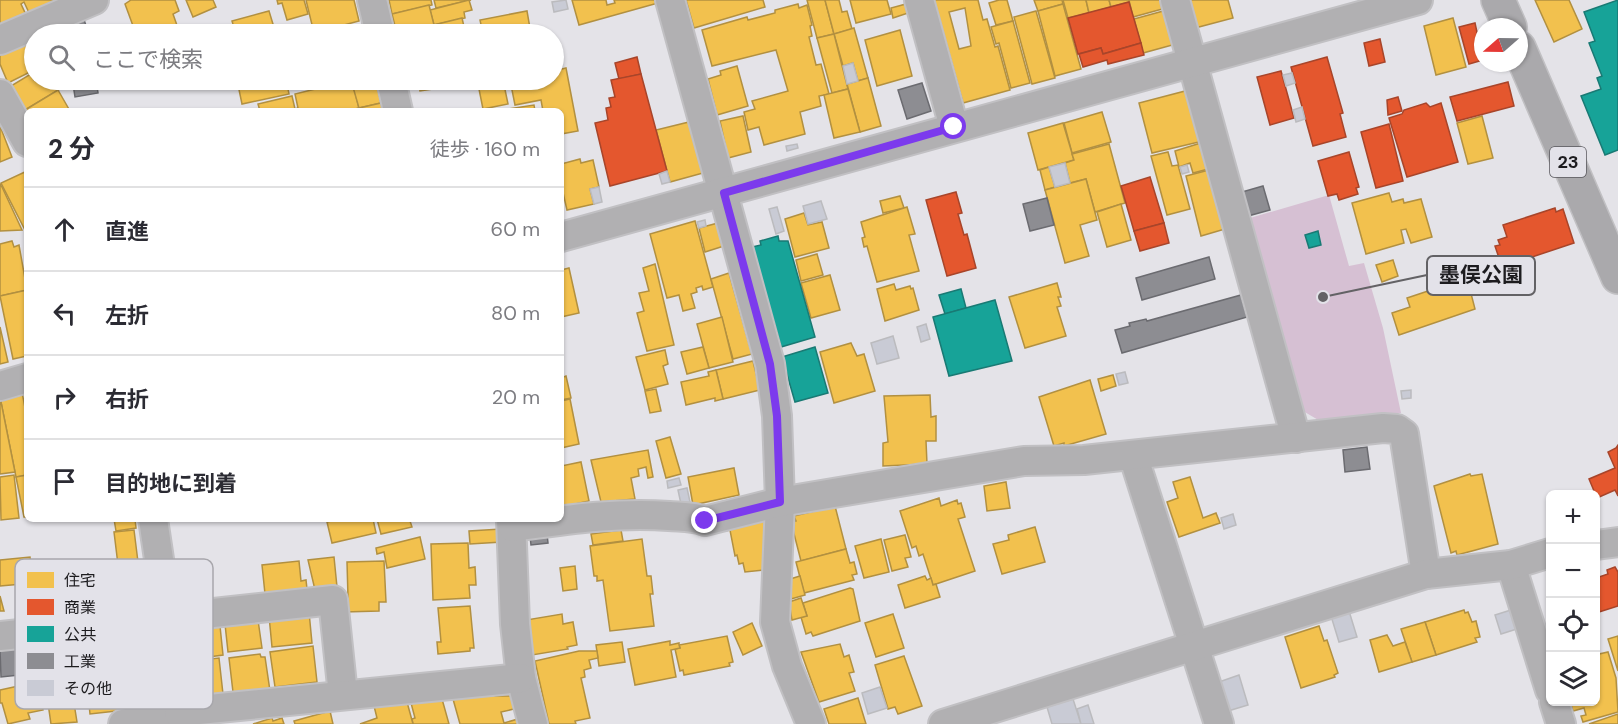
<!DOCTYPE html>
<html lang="ja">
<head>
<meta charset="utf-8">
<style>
  :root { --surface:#fff; --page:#f2f2f3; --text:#2b2b33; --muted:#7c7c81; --line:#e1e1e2 }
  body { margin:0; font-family:"DM Sans","Noto Sans JP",sans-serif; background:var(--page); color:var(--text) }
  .controls { position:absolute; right:18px; bottom:18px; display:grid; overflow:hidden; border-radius:9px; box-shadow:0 2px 4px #0004 }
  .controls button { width:54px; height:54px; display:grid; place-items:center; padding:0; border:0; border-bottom:2px solid var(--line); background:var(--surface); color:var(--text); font:30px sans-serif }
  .compass { position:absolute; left:1474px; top:18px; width:54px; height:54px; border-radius:50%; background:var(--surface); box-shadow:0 2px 4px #0004; rotate:250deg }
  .stop { position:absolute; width:18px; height:18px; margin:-14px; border:4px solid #7c3aed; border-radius:50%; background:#fff }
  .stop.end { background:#7c3aed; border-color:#fff; box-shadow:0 2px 6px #0008 }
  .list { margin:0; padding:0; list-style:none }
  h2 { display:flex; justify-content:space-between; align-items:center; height:78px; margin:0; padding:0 24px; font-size:26px }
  h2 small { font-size:20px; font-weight:400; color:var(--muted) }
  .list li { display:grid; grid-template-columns:39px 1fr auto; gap:18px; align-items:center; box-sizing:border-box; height:84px; padding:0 24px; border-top:2px solid var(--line) }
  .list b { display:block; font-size:22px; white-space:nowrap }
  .list em { font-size:20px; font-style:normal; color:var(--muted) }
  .icon { flex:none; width:33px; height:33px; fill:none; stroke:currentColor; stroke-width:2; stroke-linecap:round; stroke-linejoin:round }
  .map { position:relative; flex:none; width:1618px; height:724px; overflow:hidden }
  .search { position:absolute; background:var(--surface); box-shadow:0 2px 4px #0004; left:24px; top:24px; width:540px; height:66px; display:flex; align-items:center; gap:15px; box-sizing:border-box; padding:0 21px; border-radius:33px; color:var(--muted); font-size:22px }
  .panel { position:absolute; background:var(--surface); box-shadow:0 2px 4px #0004; left:24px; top:108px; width:540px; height:414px; border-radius:9px }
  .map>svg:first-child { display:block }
  .green { fill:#d6c0d3 }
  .homes { fill:#f2c14e; stroke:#b29040; stroke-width:1.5; fill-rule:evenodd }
  .shops { fill:#e4572e; stroke:#a8452a; stroke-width:1.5 }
  .public { fill:#17a398; stroke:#197a74; stroke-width:1.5 }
  .industry { fill:#8d8d92; stroke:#6b6b70; stroke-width:1.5 }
  .building { fill:#c9cbd5; stroke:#bbbbbe; stroke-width:1.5 }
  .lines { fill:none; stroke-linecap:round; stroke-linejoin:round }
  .minor-casing { stroke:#c1c0c3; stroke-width:32 }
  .major-casing { stroke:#c1c0c3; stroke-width:36 }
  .minor { stroke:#b1b0b2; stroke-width:28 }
  .major { stroke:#aaa9ac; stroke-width:33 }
  .route { stroke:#7c3aed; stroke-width:8 }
  .labels { text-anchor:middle; stroke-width:6; stroke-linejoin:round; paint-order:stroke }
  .shield { fill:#e3e2e9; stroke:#58575c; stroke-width:1.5 }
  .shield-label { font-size:18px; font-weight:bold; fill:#1d1c1f }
  .key { fill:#e3e2e9; stroke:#a8a7ac; stroke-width:1.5 }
  .key-label { font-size:16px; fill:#1d1c1f }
  .leader { fill:none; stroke:#636265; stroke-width:2 }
  .callout-dot { fill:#636265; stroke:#e3e2e9; stroke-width:2 }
  .callout { fill:#e3e2e9; stroke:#636265; stroke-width:2 }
  .callout-label { font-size:21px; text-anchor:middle; font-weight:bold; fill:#1d1c1f }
</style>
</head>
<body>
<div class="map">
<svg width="1618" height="724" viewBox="0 0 1618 724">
  <rect width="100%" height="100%" fill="#e4e3e8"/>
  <!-- green -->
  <path class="green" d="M1329 195 1349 266 1364 263 1383 328 1401 413 1320 421 1303 411 1250 218Z"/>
  <!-- homes -->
  <g class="homes">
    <path d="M0 0H55L57 4 31 17 24 2 21 4 27 17 0 30Z"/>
    <path d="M131 0H175L179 11 173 14 179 31 168 34H136L125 4Z"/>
    <path d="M186 0H213L216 7 193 17Z"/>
    <path d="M277 0H304L308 14 287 20 282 3 278 4Z"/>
    <path d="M306 0H354L359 21 314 33Z"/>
    <path d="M389 0H431L432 5 392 14Z"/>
    <path d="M434 0H471L436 8Z"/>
    <path d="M469 0 472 10 464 12 465 18 434 25 430 10Z"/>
    <path d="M572 0H606L607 5 615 3 614 0H657L658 3 579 25Z"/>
    <path d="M686 0H763L765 7 694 28Z"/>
    <path d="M807 0H825L834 34 817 38Z"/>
    <path d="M825 0H839L842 12 847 11 852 29 834 34Z"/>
    <path d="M850 0H887L891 14 856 23Z"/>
    <path d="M934 0H978L983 20 987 19 995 47 998 46 1010 90 963 103ZM965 8 971 46 959 49 949 12Z"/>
    <path d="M999 0H1007L1013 21 996 25 989 3Z"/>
    <path d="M1034 0H1062L1063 4 1038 11Z"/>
    <path d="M1063 0H1086L1089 13 1068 18Z"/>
    <path d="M1086 0H1109L1111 7 1089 13Z"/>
    <path d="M1109 0H1129V2L1111 7Z"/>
    <path d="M1129 0H1164L1166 8 1133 17Z"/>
    <path d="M1188 0H1228L1233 18 1195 28Z"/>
    <path d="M1535 0H1569L1582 29 1554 42Z"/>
    <path d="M798 4 799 8 807 5 812 25 810 26 812 36 809 37 816 65 821 64 829 94 819 96 821 106 800 112 805 134 764 145 759 127 748 130 744 112 755 109 752 101 788 91 776 50 712 66 702 30 747 17 748 20 775 13V10Z"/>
    <path d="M906 4 908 13 893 18 891 8Z"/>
    <path d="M1063 4 1081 69 1055 76 1038 11Z"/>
    <path d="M429 5 434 25 397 34 392 14Z"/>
    <path d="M1167 10 1176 44 1143 53 1134 19Z"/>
    <path d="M269 11 276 34H236L232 21Z"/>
    <path d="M527 11 531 34H483L480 20Z"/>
    <path d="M1036 11 1055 78 1032 84 1014 17Z"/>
    <path d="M462 18 465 31 457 34H397Z"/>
    <path d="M1453 18 1466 67 1436 75 1424 26Z"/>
    <path d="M1013 21 1030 83 1011 88 999 43 996 44 991 27Z"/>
    <path d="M128 25 131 34H119L117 28Z"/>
    <path d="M854 28 868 78 858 81 853 63 843 66 834 34Z"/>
    <path d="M348 29 350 34H328Z"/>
    <path d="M900 30 912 76 877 86 865 40Z"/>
    <path d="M834 34 848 89 832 93 817 38Z"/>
    <path d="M27 39 34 57V70L8 83 0 64V51Z"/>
    <path d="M737 66 748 106 717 115 708 79 721 75 720 71Z"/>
    <path d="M566 68 578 131 561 134V111H543L541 100 515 105 510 80H554V71Z"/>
    <path d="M34 72V80H61L65 86 25 110 11 86Z"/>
    <path d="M868 78 881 126 860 132 847 84Z"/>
    <path d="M237 80H293L295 87 288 89 289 94 242 104Z"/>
    <path d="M315 80H348L317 88Z"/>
    <path d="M352 80 359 108 348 111H260L258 104 292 96 295 109 298 108 295 94Z"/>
    <path d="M418 80H460V85L420 91Z"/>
    <path d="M503 80 508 104 483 109 478 84Z"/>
    <path d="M376 81 381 103 359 108 353 87Z"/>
    <path d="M848 89 860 132 834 138 824 95Z"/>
    <path d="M58 90 70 111H27V113L25 110Z"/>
    <path d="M1189 90 1203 141 1152 153 1139 103Z"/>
    <path d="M381 103 383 111H348L359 108Z"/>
    <path d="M534 105 535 111H494Z"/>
    <path d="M1102 112 1111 142 1072 153 1064 123Z"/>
    <path d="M743 116 751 152 728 158 720 121Z"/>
    <path d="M1482 116 1493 158 1468 164 1457 123Z"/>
    <path d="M689 122 703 173 670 182 656 130Z"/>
    <path d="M1063 123 1074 160 1038 170 1028 133Z"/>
    <path d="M0 126 12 157 0 162Z"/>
    <path d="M1204 142 1212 168 1193 173 1190 163 1179 167 1175 151Z"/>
    <path d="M1109 144 1125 203 1095 212 1086 179 1070 183 1065 163 1074 160 1072 154Z"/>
    <path d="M1168 152 1172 166 1178 165 1190 209 1167 215 1151 156Z"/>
    <path d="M580 159 581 163 593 160 599 187 590 189 594 204 567 210 561 184V164Z"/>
    <path d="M1049 167 1055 187 1045 190 1040 170Z"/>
    <path d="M1209 170 1225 229 1201 236 1186 176Z"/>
    <path d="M27 171V229L25 230 1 183Z"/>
    <path d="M1086 179 1097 220 1080 225 1089 256 1065 263 1045 190Z"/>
    <path d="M0 184 2 187 22 230 0 231Z"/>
    <path d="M1389 193 1392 202 1403 199 1404 203 1421 199 1432 237 1411 243 1406 229 1401 230 1404 243 1366 254 1352 203Z"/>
    <path d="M900 196 904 208 883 213 880 201Z"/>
    <path d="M1121 204 1131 240 1107 247 1097 212Z"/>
    <path d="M907 207 915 234 909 235 919 271 877 282 867 246 864 247 862 238 865 237 861 222Z"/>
    <path d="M804 213 808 225 822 222 829 248 795 257 785 219Z"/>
    <path d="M695 221 713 287 703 290 702 286 696 288 697 292 691 294 695 308 683 311 679 295 667 298 650 234Z"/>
    <path d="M718 223 724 246 705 252 699 228Z"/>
    <path d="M12 241 14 247 19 245 27 290 0 296V244Z"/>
    <path d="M817 254 823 275 801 281 796 260Z"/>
    <path d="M1393 260 1398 276 1382 282 1376 265Z"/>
    <path d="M655 264 674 345 647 351 637 313 644 311 639 293 649 291 643 268Z"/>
    <path d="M569 268 579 313 561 317V270Z"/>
    <path d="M729 273 752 354 733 359 711 279Z"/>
    <path d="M830 275 840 310 811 318 801 283Z"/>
    <path d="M1467 278 1475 309 1399 335 1392 313 1410 307 1407 298Z"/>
    <path d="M1057 283 1061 297H1058L1061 306 1057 307 1066 336 1025 348 1009 297Z"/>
    <path d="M894 284 896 290 910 286 911 289 913 288 919 310 885 321 877 289Z"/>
    <path d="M27 290V356L13 359 0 296Z"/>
    <path d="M722 317 733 362 709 368 697 324Z"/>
    <path d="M0 327 8 362 0 364Z"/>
    <path d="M851 343 857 356 864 354 875 391 834 403 820 352Z"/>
    <path d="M703 347 709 368 687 374 681 352Z"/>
    <path d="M665 350 668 364 663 366 668 384 645 390 636 357Z"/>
    <path d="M753 361 760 390 723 399 716 370Z"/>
    <path d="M716 370 723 399 715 401V398L686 405 681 382 709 376 708 372Z"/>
    <path d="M1113 375 1116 386 1101 391 1098 379Z"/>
    <path d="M566 376 571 398 561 400V378Z"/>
    <path d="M1090 380 1106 434 1064 446V443L1054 446 1039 397Z"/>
    <path d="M656 389 661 411 650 413 645 391Z"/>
    <path d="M22 392 27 418V475L16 477 0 397Z"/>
    <path d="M930 395 931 417 936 416V441H926L927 464 883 466V443L888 442 884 396Z"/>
    <path d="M0 397 15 472 0 474Z"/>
    <path d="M570 399 579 444 561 448V401Z"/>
    <path d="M670 437 681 474 666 478 656 441Z"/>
    <path d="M648 450 653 477 648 478 646 467 638 469 639 476 631 478 635 499 601 502 591 460Z"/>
    <path d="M581 462 589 501 561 507V466Z"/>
    <path d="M734 468 739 495 693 505 688 477Z"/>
    <path d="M1470 474 1471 476 1482 474 1498 544 1457 555 1456 551 1451 553 1434 486Z"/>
    <path d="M14 475 19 518 1 520 0 477Z"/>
    <path d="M27 475V517H24L16 477Z"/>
    <path d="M1190 477 1203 518 1216 513 1220 523 1179 537 1167 502 1178 498 1173 482Z"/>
    <path d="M1006 482 1010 508 987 511 984 486Z"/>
    <path d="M939 498 941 506 957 500 958 504 961 503 965 517 958 519 975 571 933 585 923 554 919 556 916 546 912 548 900 511Z"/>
    <path d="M835 506 846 549 801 561 791 522 796 521 794 516Z"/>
    <path d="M767 517V533L764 534V570L745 572 743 563 739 564 737 555 735 556 730 530 719 532Z"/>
    <path d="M114 519H135L136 528 116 531Z"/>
    <path d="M340 519H373L376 533 332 543 327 522Z"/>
    <path d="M377 519H418L410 521 412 527 381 534Z"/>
    <path d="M1035 527 1045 562 1002 574 993 544 1009 540 1008 535Z"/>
    <path d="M501 529 502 542 470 544 469 531Z"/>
    <path d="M134 530 139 570 119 573 114 532Z"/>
    <path d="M621 530 623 541 593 545 591 534Z"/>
    <path d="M905 535 911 557 905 558 908 567 892 571 884 540Z"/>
    <path d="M420 537 425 559 387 568 384 552 377 554 376 548Z"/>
    <path d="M642 539 647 576H651L653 594H650L654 626 610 631 603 580 597 581V576H594L590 546Z"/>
    <path d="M881 539 889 572 864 578 855 546Z"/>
    <path d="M468 543 469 568 475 567 476 585H469L470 598 433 600 431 544Z"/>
    <path d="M846 549 850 563 854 562 857 574 852 575 854 580 804 593 796 562Z"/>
    <path d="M30 557 33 583 0 586V560Z"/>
    <path d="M334 557 337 587 315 590 308 560Z"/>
    <path d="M299 561 301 581 306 580 307 589 265 594 262 565Z"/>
    <path d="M384 561 386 602H379V611L344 612 343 597H348L347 562Z"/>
    <path d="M575 566 577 589 563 591 560 568Z"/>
    <path d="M800 576 805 595 791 599 790 579Z"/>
    <path d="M925 576 927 580 931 578 933 585 936 584 940 597 905 608 898 585Z"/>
    <path d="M850 588 853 589 860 621 813 636 811 632 806 634 801 617 807 616 803 603Z"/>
    <path d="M0 596 4 611H0Z"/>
    <path d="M801 598 807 616 792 620 789 602Z"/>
    <path d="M470 606 474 648H470V651L438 654 437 642H441L438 608Z"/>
    <path d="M1464 610 1465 613 1468 612 1472 622 1476 621 1480 637 1475 638 1477 642 1436 655 1425 622Z"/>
    <path d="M309 612 312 643 272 647 269 616Z"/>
    <path d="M562 614 563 624 573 622 577 645 567 647 568 649 532 655 526 620Z"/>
    <path d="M893 614 904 648 876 657 865 623Z"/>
    <path d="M258 620 262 648 228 652 225 624Z"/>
    <path d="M1425 622 1436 655 1412 662 1401 629Z"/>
    <path d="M752 623 762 646 743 655 733 632Z"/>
    <path d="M220 626 223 655 186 660 182 627Z"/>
    <path d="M1319 626 1324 641 1327 640 1338 673 1334 675 1335 677 1301 688 1285 637Z"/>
    <path d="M1387 635 1393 646 1405 642 1412 662 1379 672 1370 640Z"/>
    <path d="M727 636 733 662 729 663 730 666 684 675 683 670 680 671 675 649 680 648 679 645Z"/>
    <path d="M1618 636V671L1608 639Z"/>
    <path d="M670 641V645L679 643V645L680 648 671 650 676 677 635 685 628 649Z"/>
    <path d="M622 642 625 662 599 666 596 645Z"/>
    <path d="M1596 643 1599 654 1608 652 1616 678 1618 712 1583 722 1581 716 1586 715 1584 708 1573 711 1570 702H1596Z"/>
    <path d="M840 644 844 657 849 655 854 672 849 673 855 691 819 702 801 652Z"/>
    <path d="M313 646 317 682 275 687 270 652Z"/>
    <path d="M579 651H597L598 658 589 660 591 668 584 670 585 677 581 678 590 718 575 721 576 724H549L535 661Z"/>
    <path d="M260 654 261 657H265L270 691 233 692 229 658Z"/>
    <path d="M904 656 922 706 898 714 895 707 888 709 875 665Z"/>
    <path d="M219 658 223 694 189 698 185 662Z"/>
    <path d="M121 672 125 710 90 714 86 676Z"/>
    <path d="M70 678 77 722 51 724 45 682Z"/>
    <path d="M37 682 43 710 28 713 30 719 8 724 2 703H0V690Z"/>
    <path d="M494 693 495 696H511L514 709 501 712 504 723 518 719 520 724H460L453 699Z"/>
    <path d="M858 698 866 724H829L824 709Z"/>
    <path d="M442 699 449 724H413L412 719 415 718 411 703Z"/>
    <path d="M407 702 413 724H360L377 718 374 706Z"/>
    <path d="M330 711 333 724H295L294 721Z"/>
    <path d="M1618 714V724H1589Z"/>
    <path d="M272 718 273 721 282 718 284 724H253Z"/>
  </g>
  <!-- shops -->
  <g class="shops">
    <path d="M1129 2 1141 43 1103 54 1101 48 1078 54 1068 18Z"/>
    <path d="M1475 23 1483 60 1469 64 1459 27Z"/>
    <path d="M1380 39 1385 62 1369 66 1364 43Z"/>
    <path d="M1141 43 1144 55 1108 64 1107 60 1083 67 1079 54 1101 48 1103 54Z"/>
    <path d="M637 57 641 74 619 79 615 63Z"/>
    <path d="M1327 57 1343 113 1340 114 1346 137 1313 146 1291 67Z"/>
    <path d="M1281 71 1294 118 1270 125 1257 77Z"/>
    <path d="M641 74 667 171 610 186 595 123 608 120 606 108 611 107 609 98 615 97 611 80Z"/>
    <path d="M1508 82 1514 106 1457 121 1450 97Z"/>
    <path d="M1398 97 1402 111 1388 115 1387 100Z"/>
    <path d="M1426 103 1430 107 1441 103 1458 162 1407 177 1389 118 1402 114 1404 110Z"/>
    <path d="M1389 124 1403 181 1376 188 1361 132Z"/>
    <path d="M1349 152 1359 187 1356 188 1358 194 1339 200 1337 194 1328 196 1318 161Z"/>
    <path d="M1150 177 1164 223 1134 231 1121 186Z"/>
    <path d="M956 192 962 213 958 214 964 235 967 234 976 268 947 276 926 200Z"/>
    <path d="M1555 208 1556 212 1563 209 1574 243 1502 267 1495 246 1500 245 1498 240 1507 237 1503 225Z"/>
    <path d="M1164 223 1169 243 1140 251 1134 231Z"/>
    <path d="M1618 445V496L1615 490 1597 498 1589 479 1615 468 1608 452 1616 448Z"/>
    <path d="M1615 567 1618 572V606L1596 613V578L1608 574 1607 570Z"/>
  </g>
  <!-- public -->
  <g class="public">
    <path d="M1618 0V150L1605 155 1581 96 1601 89 1597 78 1602 76 1589 43 1595 41 1584 12Z"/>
    <path d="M1318 231 1321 245 1309 248 1305 235Z"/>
    <path d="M778 236 779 241H788L815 337 781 347 752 247 761 245 760 241Z"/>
    <path d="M961 289 966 308 945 314 939 295Z"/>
    <path d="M995 300 1012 361 949 376 933 317Z"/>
    <path d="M815 347 828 393 795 402 782 357Z"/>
  </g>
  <!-- industry -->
  <g class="industry">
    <path d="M83 17 89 34H64L62 24Z"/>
    <path d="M96 80 98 93 75 97 73 84Z"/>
    <path d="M922 83 931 111 907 119 898 90Z"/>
    <path d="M1263 186 1270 210 1248 216 1242 192Z"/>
    <path d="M1047 198 1054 225 1030 231 1023 204Z"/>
    <path d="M1209 257 1215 279 1142 300 1136 278Z"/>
    <path d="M1241 295 1247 317 1122 353 1115 330 1130 326 1129 323 1146 319 1147 321Z"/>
    <path d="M1367 447 1370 469 1345 472 1343 450Z"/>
    <path d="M547 534 548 543 531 545 530 536Z"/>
    <path d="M35 646 38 673 1 677 0 650Z"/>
  </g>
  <!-- building -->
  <g class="building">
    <path d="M566 0 568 9 554 12 552 2Z"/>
    <path d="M853 63 858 81 847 84 843 66Z"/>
    <path d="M1292 73 1295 83 1286 86 1283 75Z"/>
    <path d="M1302 107 1305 119 1296 122 1293 110Z"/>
    <path d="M797 144 798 148 787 151 786 146Z"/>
    <path d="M1065 163 1070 183 1055 187 1049 167Z"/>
    <path d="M1187 165 1189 172 1182 174 1180 167Z"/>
    <path d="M667 171 670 182 662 184 659 174Z"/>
    <path d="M599 187 602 202 594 204 590 189Z"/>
    <path d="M821 201 827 219 808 224 803 206Z"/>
    <path d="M777 207 784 231 776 234 769 209Z"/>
    <path d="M705 220 706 226 699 228 697 222Z"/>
    <path d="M926 324 930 339 921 342 917 327Z"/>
    <path d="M893 336 899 358 877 364 871 343Z"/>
    <path d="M1125 372 1128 383 1119 385 1116 374Z"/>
    <path d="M1411 390V398L1402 399 1401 391Z"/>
    <path d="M679 478 681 485 668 488 667 481Z"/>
    <path d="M687 488 690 502 681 504 678 490Z"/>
    <path d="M1233 514 1236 525 1224 529 1221 518Z"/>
    <path d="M1514 609 1520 628 1501 634 1495 615Z"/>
    <path d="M1349 611 1357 637 1339 642 1331 616Z"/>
    <path d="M125 648 133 710H126L118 649Z"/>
    <path d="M1239 675 1248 705 1228 711 1219 682Z"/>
    <path d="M880 687 887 708 868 714 862 693Z"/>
    <path d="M1073 699 1081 724H1052L1047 707Z"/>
    <path d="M1088 705 1094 724H1081L1077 709Z"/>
  </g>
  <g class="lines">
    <!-- minor casing -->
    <g class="minor-casing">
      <g id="minor">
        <path d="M372 0 380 34"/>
        <path d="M670 0 770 364 777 416 780 502 775 622 787 666 811 724"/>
        <path d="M919 0 954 127"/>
        <path d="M1175 0 1296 438"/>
        <path d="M0 40 94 0"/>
        <path d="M391 80 398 111"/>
        <path d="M0 94 27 142"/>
        <path d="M561 237 1418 0"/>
        <path d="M0 386 27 378"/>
        <path d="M1133 455 1219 724"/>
        <path d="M511 519 515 624 521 678 533 724"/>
        <path d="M513 527C565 520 616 512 669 516 681 517 693 516 705 521L780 502 1024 461 1084 460 1383 428 1397 429 1404 434 1426 574"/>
        <path d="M1596 545 1618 542"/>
        <path d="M1511 565 1550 690"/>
        <path d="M0 636 333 600 343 695"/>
        <path d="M1554 702 1561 724"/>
        <path d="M123 724 179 712 172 685 170 633 153 519"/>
        <path d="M184 724 179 712 521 678"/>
        <path d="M943 724 1426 574 1511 565 1550 553"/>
      </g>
    </g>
    <!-- major casing -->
    <g class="major-casing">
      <g id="major">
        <path d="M1498 0 1510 27"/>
        <path d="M1519 48 1618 277"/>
      </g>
    </g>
    <!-- minor -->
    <use href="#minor" class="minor"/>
    <!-- major -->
    <use href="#major" class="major"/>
  </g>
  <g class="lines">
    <!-- route -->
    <path class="route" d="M705 521 780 502 777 416 770 364 724 193 954 127"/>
  </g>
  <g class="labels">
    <!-- shield labels -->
    <rect class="shield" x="1550" y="147" width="36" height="30" rx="4.5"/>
    <g class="shield-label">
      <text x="1568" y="168">23</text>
    </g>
  </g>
  <!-- legend -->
  <rect x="15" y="559" width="198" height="150" rx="9" class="key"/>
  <rect x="27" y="572" width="27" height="16" fill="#f2c14e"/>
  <rect x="27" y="599" width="27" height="16" fill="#e4572e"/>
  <rect x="27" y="626" width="27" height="16" fill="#17a398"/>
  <rect x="27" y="653" width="27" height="16" fill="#8d8d92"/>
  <rect x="27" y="680" width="27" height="16" fill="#c9cbd5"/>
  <g class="key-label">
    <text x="64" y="586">住宅</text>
    <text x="64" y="613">商業</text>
    <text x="64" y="640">公共</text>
    <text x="64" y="667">工業</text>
    <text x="64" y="694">その他</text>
  </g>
  <!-- callouts -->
  <path class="leader" d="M1323 297L1427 275"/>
  <circle class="callout-dot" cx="1323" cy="297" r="6"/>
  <rect class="callout" x="1427" y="256" width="108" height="39" rx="6"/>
  <g class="callout-label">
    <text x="1481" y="282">墨俣公園</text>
  </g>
</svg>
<div class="controls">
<button>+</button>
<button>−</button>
<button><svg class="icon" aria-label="locate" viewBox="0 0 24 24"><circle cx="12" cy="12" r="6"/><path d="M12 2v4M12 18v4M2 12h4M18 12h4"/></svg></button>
<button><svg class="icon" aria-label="layers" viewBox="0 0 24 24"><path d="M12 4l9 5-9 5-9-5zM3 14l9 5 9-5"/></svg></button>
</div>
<svg class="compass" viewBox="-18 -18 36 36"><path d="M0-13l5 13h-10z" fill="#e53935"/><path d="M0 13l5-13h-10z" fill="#7c7c81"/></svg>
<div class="stop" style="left:954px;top:127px"></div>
<div class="stop end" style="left:705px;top:521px"></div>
<div class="search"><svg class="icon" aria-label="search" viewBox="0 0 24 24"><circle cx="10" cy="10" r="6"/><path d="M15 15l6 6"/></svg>ここで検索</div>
<section class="panel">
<h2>2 分<small>徒歩 · 160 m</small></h2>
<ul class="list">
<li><svg class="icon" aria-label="ahead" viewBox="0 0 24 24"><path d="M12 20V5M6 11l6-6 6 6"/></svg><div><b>直進</b></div><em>60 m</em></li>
<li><svg class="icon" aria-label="left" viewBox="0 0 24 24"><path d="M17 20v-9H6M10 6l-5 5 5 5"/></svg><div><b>左折</b></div><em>80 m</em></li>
<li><svg class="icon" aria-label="right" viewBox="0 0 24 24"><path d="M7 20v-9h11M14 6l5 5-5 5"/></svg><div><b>右折</b></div><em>20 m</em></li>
<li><svg class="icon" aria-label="arrive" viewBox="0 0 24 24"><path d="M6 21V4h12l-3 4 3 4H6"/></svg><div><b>目的地に到着</b></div></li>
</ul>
</section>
</div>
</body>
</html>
